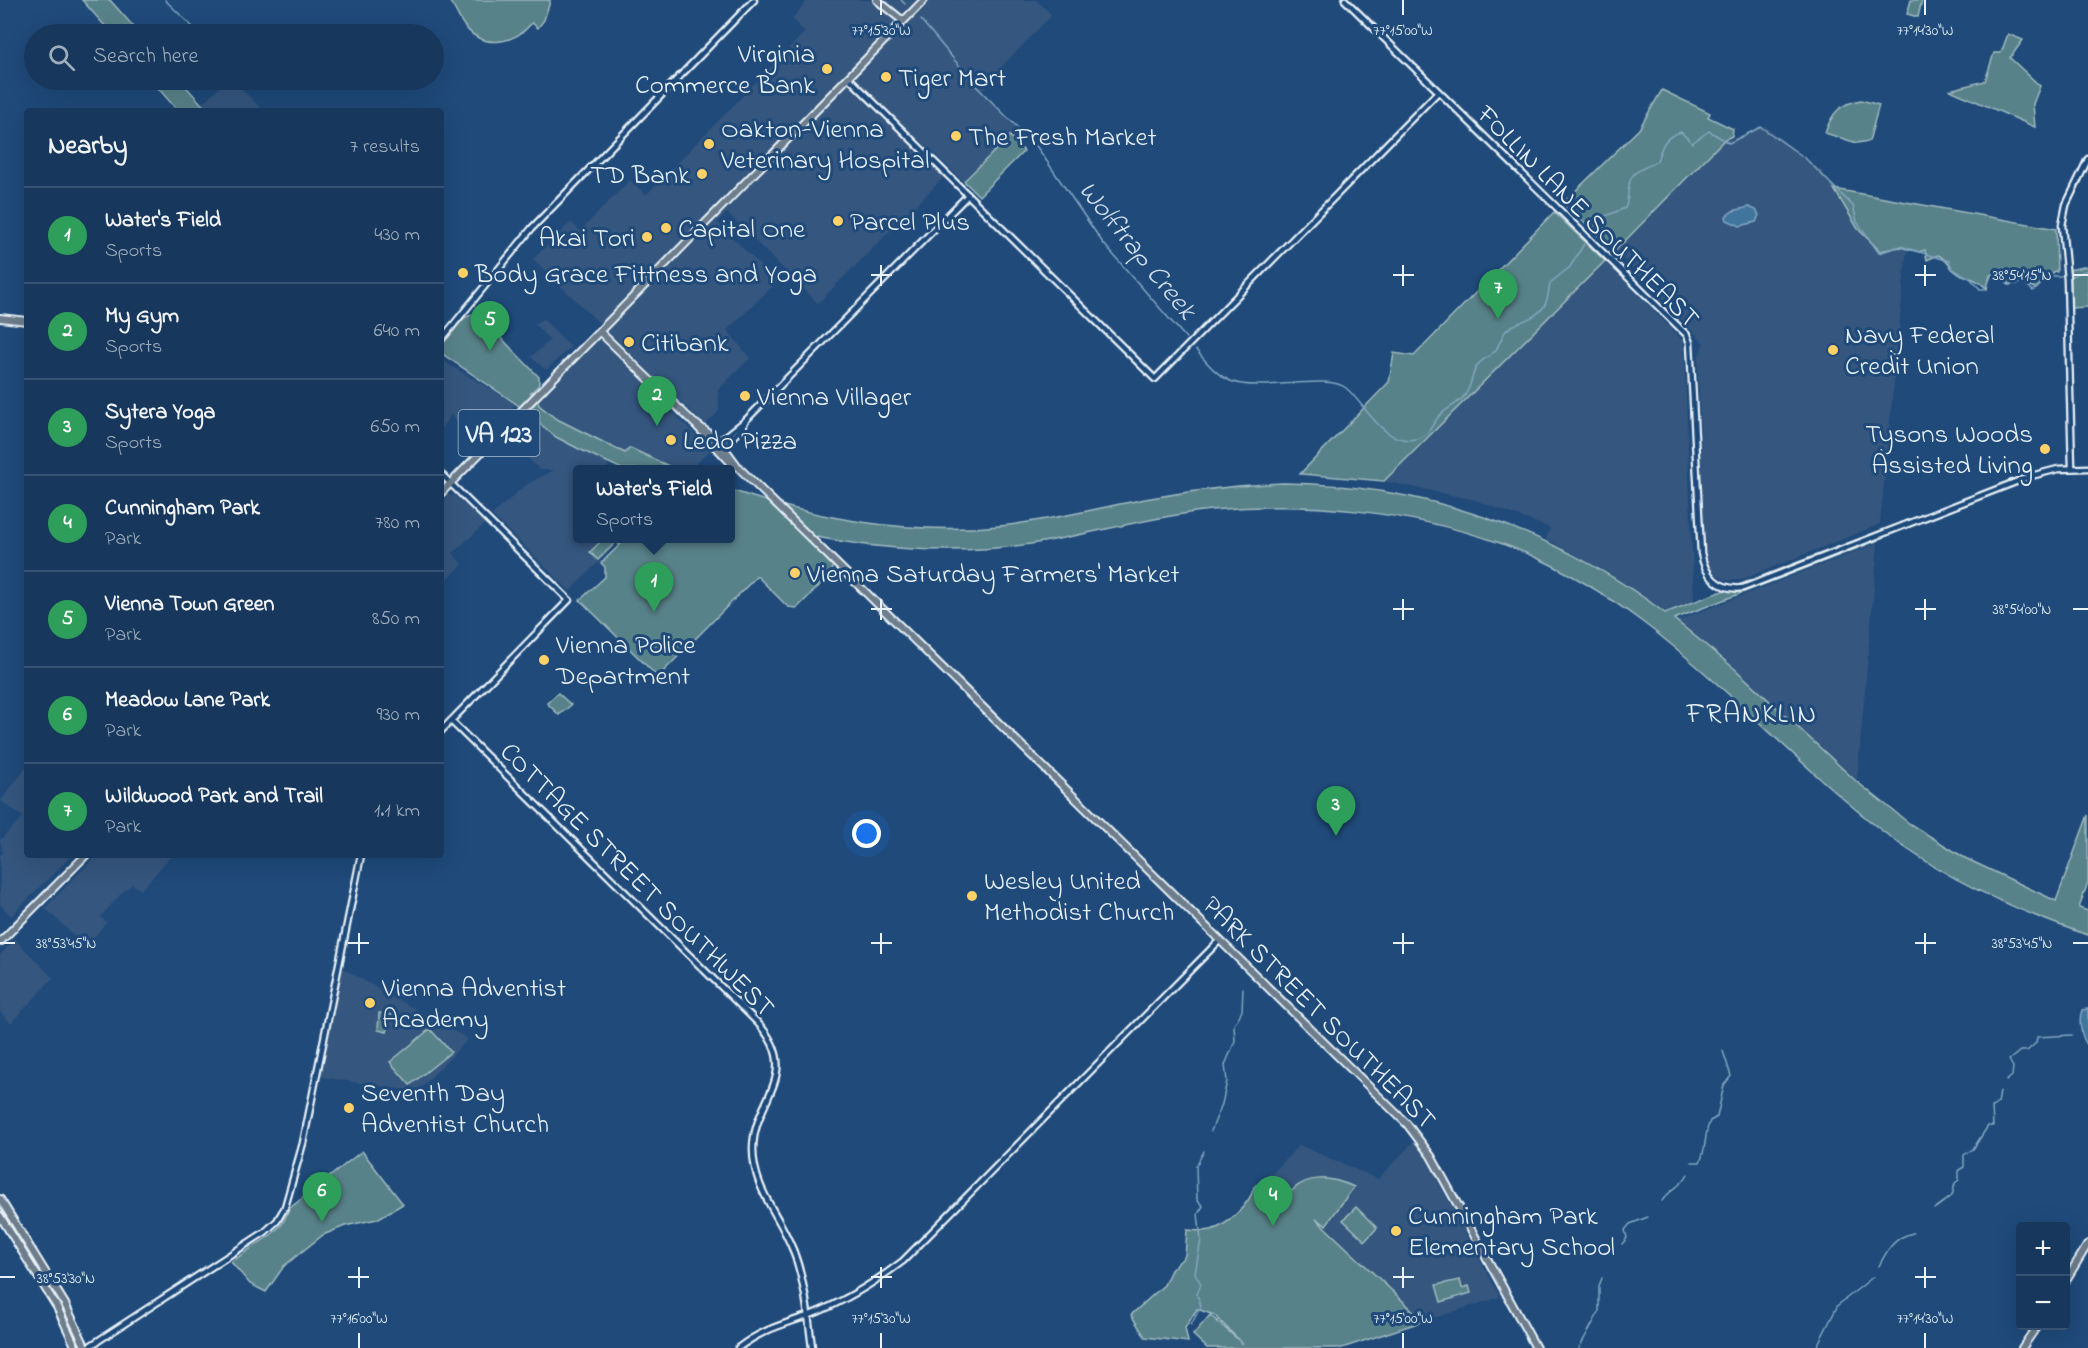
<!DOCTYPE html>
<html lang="en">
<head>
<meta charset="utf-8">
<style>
  :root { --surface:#17385c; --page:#244365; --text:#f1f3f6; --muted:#9eacbb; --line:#365272; --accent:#ffd166 }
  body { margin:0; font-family:"Indie Flower",sans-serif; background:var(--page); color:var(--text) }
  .controls { position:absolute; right:18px; bottom:18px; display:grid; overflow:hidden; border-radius:6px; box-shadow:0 6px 24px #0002 }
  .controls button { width:54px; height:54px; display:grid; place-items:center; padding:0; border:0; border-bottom:2px solid var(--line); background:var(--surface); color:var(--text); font:30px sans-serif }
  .you { position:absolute; left:867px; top:834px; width:21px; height:21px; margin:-15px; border:4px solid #fff; border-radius:50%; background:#1a73e8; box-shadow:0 0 0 9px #1a73e833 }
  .badge { display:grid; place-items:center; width:39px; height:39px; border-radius:50%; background:var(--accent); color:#fff; font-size:20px; font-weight:700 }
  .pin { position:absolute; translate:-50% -50px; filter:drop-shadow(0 2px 3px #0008) }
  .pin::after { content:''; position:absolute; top:32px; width:21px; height:18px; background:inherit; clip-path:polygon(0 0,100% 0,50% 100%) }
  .popup { position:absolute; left:573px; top:465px; width:162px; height:78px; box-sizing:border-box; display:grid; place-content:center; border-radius:6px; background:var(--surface); filter:drop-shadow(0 2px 4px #0005); font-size:20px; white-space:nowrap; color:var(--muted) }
  .popup b { font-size:22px; color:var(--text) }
  .popup::after { content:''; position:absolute; left:50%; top:100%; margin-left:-12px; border:12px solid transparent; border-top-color:var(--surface) }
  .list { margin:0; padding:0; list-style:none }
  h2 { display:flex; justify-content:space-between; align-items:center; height:78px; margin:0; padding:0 24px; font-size:26px }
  h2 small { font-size:20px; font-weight:400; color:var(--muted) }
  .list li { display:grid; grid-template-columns:39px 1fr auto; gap:18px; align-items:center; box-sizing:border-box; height:96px; padding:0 24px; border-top:2px solid var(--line) }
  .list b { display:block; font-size:22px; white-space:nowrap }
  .list p { margin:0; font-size:20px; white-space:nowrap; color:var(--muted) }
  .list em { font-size:20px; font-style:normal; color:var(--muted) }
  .icon { flex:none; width:33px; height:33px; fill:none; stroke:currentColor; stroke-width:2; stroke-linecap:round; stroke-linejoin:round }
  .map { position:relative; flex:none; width:2088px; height:1348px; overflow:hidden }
  .search { position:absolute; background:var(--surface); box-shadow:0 6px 24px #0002; left:24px; top:24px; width:420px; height:66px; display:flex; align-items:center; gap:15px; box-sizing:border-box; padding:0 21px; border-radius:33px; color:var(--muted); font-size:22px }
  .panel { position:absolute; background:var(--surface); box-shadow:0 6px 24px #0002; left:24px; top:108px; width:420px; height:750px; border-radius:6px }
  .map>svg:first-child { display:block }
  .built { fill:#35577e }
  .green { fill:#588289; stroke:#a0bac0; stroke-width:1.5 }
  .water { fill:#40749d; stroke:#83a6c1; stroke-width:1.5 }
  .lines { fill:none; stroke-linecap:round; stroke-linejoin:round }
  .stream { stroke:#83a6c1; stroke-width:1.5 }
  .minor-casing { stroke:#e8f1f8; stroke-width:9 }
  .major-casing { stroke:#e8f1f8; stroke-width:10 }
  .minor { stroke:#1f4a7a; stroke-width:4.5 }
  .major { stroke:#6d7d8c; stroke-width:6 }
  .ticks { fill:none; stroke:#e8f1f8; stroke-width:2 }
  .poi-dot { fill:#ffd166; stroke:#1f4a7a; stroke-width:2 }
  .labels { text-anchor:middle; stroke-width:6; stroke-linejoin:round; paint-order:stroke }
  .shield { fill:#1f4a7a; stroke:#acbfd2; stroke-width:1.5 }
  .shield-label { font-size:26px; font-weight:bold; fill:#e8f1f8 }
  .poi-label { font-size:27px; fill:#e8f1f8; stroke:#1f4a7a; text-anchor:start }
  .street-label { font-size:27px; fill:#e8f1f8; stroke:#1f4a7a }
  .water-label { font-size:28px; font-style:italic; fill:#cfdeea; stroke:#1f4a7a }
  .neighbourhood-label { font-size:28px; letter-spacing:1.5px; fill:#e8f1f8; stroke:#1f4a7a }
  .ticks-label { font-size:15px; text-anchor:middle; fill:#e8f1f8; stroke:#1f4a7a; stroke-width:6; stroke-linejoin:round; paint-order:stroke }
</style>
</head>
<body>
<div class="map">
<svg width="2088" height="1348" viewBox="0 0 2088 1348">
  <rect width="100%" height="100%" fill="#1f4a7a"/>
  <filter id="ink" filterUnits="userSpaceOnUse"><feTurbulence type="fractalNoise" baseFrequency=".0167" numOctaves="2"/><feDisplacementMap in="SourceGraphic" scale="12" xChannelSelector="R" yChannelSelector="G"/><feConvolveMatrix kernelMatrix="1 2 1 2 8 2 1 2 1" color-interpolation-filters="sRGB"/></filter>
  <g filter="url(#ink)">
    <!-- built -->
    <g class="built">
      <path d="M808 0H1036L1052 15 1004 64 982 91 1017 130 963 181 873 96 867 102 944 177 818 303 727 213 717 222 777 282 727 330 750 358 718 390 719 411 705 425 679 400 650 381 669 408 710 450 691 469H675L630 448 626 454 555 418 539 405 534 392 601 325 533 259 571 222 580 231 630 180 646 195 805 32 792 19Z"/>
      <path d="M228 80H232L264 111H207L201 104Z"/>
      <path d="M1765 126 1824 173 1858 229 1907 248 1880 524 1741 580H1725L1712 572 1705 557 1698 371 1699 356 1704 343 1614 250 1725 138 1732 135 1731 139Z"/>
      <path d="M1605 260 1684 342 1694 601 1666 612 1607 572 1546 539 1550 528 1475 500 1383 481Z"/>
      <path d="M543 319 571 347 546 370 531 357 550 340 534 324Z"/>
      <path d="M441 360 516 404 479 442 451 415 441 428Z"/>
      <path d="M528 416 556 437 608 463V469L578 470V538L621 539 570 591 492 515 524 486 554 470H540L507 438Z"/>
      <path d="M447 495H454L486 523 453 553 463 565 441 584V501Z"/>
      <path d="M1878 543 1857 780 1738 672 1676 621Z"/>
      <path d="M27 766V855H72L11 916 0 904V855L3 853 0 840 23 817 1 801Z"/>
      <path d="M92 855H172L141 890 132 884 123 892 100 917 107 922 86 947 45 908 93 859Z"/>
      <path d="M15 939 53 978 11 1023 0 1012V955Z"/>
      <path d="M342 968 468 1039 417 1092 321 1077Z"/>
      <path d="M1416 1139 1500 1297 1424 1321 1270 1176 1299 1145 1378 1179Z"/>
    </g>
    <!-- green -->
    <g class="green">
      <path d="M82 0H110L140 34H112Z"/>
      <path d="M448 0H550V2L544 20 538 28 532 23C515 43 485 50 466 28 458 19 456 8 448 0Z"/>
      <path d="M1911 0H1922L1918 17 1907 14Z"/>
      <path d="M2008 34 2023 40 2010 58 2040 86 2033 104 2035 127 1950 90 1985 81 1994 53H2001Z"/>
      <path d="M151 80H180L208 111H178Z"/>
      <path d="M1662 90 1710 113 1708 117 1733 129 1732 136 1725 139 1615 251 1563 203 1639 129Z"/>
      <path d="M1861 100 1879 105 1869 141 1857 143 1825 133C1832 113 1839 104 1861 100Z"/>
      <path d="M1010 136 1024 151 979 196 964 181Z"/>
      <path d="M1834 189 2056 229 2057 272 2054 271 2036 289 2022 281 2009 285 2005 276 1999 274 1996 277 1995 273 1990 275 1987 289C1976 277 1968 279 1956 272 1949 267 1947 259 1938 255L1927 260 1925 250 1919 252 1900 247 1880 251 1858 229Z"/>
      <path d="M1554 212 1605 261 1384 481 1300 474 1389 382 1394 353 1414 356Z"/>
      <path d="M2088 266V307L2070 308 2068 270Z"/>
      <path d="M473 314 480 316 539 377V385L530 393 534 392 539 405 555 418 625 453 630 448 675 469H622L579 449 556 437 515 403 441 353V333L448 338 464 318Z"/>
      <path d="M1283 483C1421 484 1555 530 1665 613L1879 531V540L1674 619 1735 669 1856 781 1910 824 1965 858 2056 901 2088 815V882L2079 908 2088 911V935C2016 911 1946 880 1885 833 1758 735 1656 598 1500 543 1408 511 1308 501 1211 510 1155 516 1099 532 1043 542 963 556 882 551 802 534L833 566 832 573 797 608 788 607 757 576 658 677 580 600 605 577V567L601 563 626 539 730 538 731 490C817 519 908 535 999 526 1051 521 1101 507 1151 498 1195 490 1238 485 1283 483Z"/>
      <path d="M603 539H624L619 544 616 542 598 560 590 552Z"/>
      <path d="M558 693 571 705 559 715 547 703Z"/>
      <path d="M379 1013 392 1015 387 1032 378 1030Z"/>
      <path d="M430 1029 451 1052 410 1085 390 1062Z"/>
      <path d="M362 1151 403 1204 377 1219 345 1226 323 1235 284 1266 266 1292 250 1284 231 1262 272 1234 282 1224 290 1208Z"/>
      <path d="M1270 1176 1274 1180H1281V1186L1289 1194C1306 1173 1332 1177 1354 1187L1326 1225 1316 1219 1424 1321 1342 1348H1207L1193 1335 1210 1315 1243 1344 1214 1315 1197 1309 1185 1328 1188 1342 1145 1337 1131 1315 1164 1285 1171 1270 1185 1256 1187 1230C1194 1230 1204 1232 1211 1230 1227 1226 1250 1204 1254 1187Z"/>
      <path d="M1356 1207 1377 1228 1365 1241 1343 1220Z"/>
      <path d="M1460 1280 1462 1288 1469 1286 1471 1293 1441 1302 1436 1285Z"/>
    </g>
    <!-- water -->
    <g class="water">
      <path d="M1749 207 1756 210 1759 215 1756 222 1740 226 1727 220 1726 216 1733 211Z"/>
      <path d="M2088 1009V1046C2081 1038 2078 1020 2082 1010Z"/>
    </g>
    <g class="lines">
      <!-- stream -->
      <g class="stream">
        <path d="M165 0 200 34"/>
        <path d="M901 0 905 4"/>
        <path d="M921 20 977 87 1037 147 1103 243 1186 338"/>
        <path d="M1591 233 1601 218 1625 208C1630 198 1626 181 1634 174 1640 168 1650 166 1657 161 1662 145 1664 137 1681 132L1692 143 1709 131 1729 143 1761 127 1805 158 1853 206 1857 222 1879 253 1900 246 1949 261 1952 269 1970 278 1980 289H1985L1993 273 2002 275 2007 284H2018L2022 280 2033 291 2050 276H2061"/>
        <path d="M2071 276 2088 270"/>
        <path d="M1196 350C1207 363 1217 376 1233 382 1261 392 1328 373 1346 388 1366 405 1383 446 1416 439 1430 436 1432 423 1440 415 1448 407 1459 404 1465 395 1472 386 1471 375 1477 366 1482 358 1492 357 1497 348 1502 340 1502 331 1512 326 1523 320 1534 319 1543 308 1549 300 1548 292 1550 283L1570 267 1584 244"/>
        <path d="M2006 1081 2012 1076 2013 1067 2009 1060 2020 1051H2027L2036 1043 2037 1037 2072 1035"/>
        <path d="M1211 1131 1222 1104 1227 1081 1225 1065 1235 1041 1234 1025 1242 1011 1243 988"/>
        <path d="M1692 1162H1700C1707 1148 1704 1133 1710 1121L1717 1117 1724 1085 1731 1076 1723 1051"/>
        <path d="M1662 1201C1670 1189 1681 1187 1688 1174"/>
        <path d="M1934 1209 1952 1196 1955 1183 1959 1180V1170L1964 1167V1155L1973 1149 1988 1126H1993L1992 1107 1998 1103 2000 1092"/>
        <path d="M1622 1244 1627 1238 1625 1230 1630 1224 1648 1217"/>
        <path d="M1879 1266C1887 1250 1894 1237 1913 1233"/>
        <path d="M1191 1325 1201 1306 1197 1294 1201 1284 1195 1273 1201 1240 1198 1214 1203 1206 1197 1200 1196 1166 1204 1151"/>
        <path d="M1579 1348 1599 1312V1286L1602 1278"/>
        <path d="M1816 1348 1838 1305 1873 1277"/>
      </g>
      <!-- minor casing -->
      <g class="minor-casing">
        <g id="minor">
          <path d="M1345 0 1687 335 1690 343 1701 553C1705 576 1719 591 1743 588L2031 476 2058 469 2088 468"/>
          <path d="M848 77 1155 379 1438 92"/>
          <path d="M441 340 532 228 754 0"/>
          <path d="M721 440 745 421 968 195"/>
          <path d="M726 444 743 427 745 421"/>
          <path d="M2072 468 2067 279 2062 225 2066 205 2088 159"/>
          <path d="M441 474 569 600 441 731"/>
          <path d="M451 721 757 1022C805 1074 753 1099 753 1149 753 1189 779 1214 793 1250 805 1281 808 1314 812 1348"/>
          <path d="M87 1348 265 1232 277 1221 285 1207 303 1143 361 855"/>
          <path d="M738 1348C763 1329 782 1325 810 1315 844 1302 874 1283 903 1261L1220 940"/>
        </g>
      </g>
      <!-- major casing -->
      <g class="major-casing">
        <g id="major">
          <path d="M877 0 903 21"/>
          <path d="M0 318 27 321"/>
          <path d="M599 331 695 424 732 464"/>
          <path d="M696 424 718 440"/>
          <path d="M714 446 718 440 723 441 726 446 723 451"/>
          <path d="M725 449 739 468 1407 1124 1431 1156 1536 1348"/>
          <path d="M441 493 924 0"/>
          <path d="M0 942 86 855"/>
          <path d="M0 1199 65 1304 86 1348"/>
          <path d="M0 1216 57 1307 76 1348"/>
          <path d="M2066 1280 2088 1244"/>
          <path d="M2022 1348 2037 1326"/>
        </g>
      </g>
      <!-- minor -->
      <use href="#minor" class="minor"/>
      <!-- major -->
      <use href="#major" class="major"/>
    </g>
  </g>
  <!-- ticks -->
  <path class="ticks" d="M881 0V15M1403 0V15M1925 0V15M881 265V286M1403 265V286M1925 265V286M871 275H892M1393 275H1414M1915 275H1936M2073 275H2088M881 599V620M1403 599V620M1925 599V620M871 609H892M1393 609H1414M1915 609H1936M2073 609H2088M359 933V954M881 933V954M1403 933V954M1925 933V954M0 943H15M348 943H369M871 943H892M1393 943H1414M1915 943H1936M2073 943H2088M359 1267V1288M881 1267V1288M1403 1267V1288M1925 1267V1288M0 1277H15M348 1277H369M871 1277H892M1393 1277H1414M1915 1277H1936M359 1333V1348M881 1333V1348M1403 1333V1348M1925 1333V1348"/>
  <!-- markers -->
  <g class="poi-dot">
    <circle cx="827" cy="69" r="6"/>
    <circle cx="886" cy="77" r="6"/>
    <circle cx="956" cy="136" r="6"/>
    <circle cx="709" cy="144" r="6"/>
    <circle cx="702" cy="174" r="6"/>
    <circle cx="838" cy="221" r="6"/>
    <circle cx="666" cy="228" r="6"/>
    <circle cx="647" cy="237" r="6"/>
    <circle cx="463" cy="273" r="6"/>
    <circle cx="629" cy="342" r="6"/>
    <circle cx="1833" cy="350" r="6"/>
    <circle cx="745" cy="396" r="6"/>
    <circle cx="671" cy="440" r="6"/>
    <circle cx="2045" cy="449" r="6"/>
    <circle cx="795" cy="573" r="6"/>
    <circle cx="544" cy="660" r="6"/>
    <circle cx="972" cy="896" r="6"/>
    <circle cx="370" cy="1003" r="6"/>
    <circle cx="349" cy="1108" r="6"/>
    <circle cx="1396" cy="1231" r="6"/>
  </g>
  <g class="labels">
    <!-- shield labels -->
    <rect class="shield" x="458.5" y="410" width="81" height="46" rx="4.5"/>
    <g class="shield-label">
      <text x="499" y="442">VA 123</text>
    </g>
    <!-- poi labels -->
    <g class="poi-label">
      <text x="815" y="62" text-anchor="end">Virginia<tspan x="815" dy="31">Commerce Bank</tspan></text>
      <text x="898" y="86">Tiger Mart</text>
      <text x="721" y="137">Oakton-Vienna<tspan x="721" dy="31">Veterinary Hospital</tspan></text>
      <text x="968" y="145">The Fresh Market</text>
      <text x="690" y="183" text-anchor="end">TD Bank</text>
      <text x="850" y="230">Parcel Plus</text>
      <text x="678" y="237">Capital One</text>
      <text x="635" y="246" text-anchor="end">Akai Tori</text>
      <text x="475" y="282">Body Grace Fittness and Yoga</text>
      <text x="1845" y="343">Navy Federal<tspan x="1845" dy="31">Credit Union</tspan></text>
      <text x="641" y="351">Citibank</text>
      <text x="757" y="405">Vienna Villager</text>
      <text x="2033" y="442" text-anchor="end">Tysons Woods<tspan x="2033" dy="31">Assisted Living</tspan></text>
      <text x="683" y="449">Ledo Pizza</text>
      <text x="807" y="582">Vienna Saturday Farmers' Market</text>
      <text x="556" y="653">Vienna Police<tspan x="556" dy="31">Department</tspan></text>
      <text x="984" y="889">Wesley United<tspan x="984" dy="31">Methodist Church</tspan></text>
      <text x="382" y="996">Vienna Adventist<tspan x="382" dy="31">Academy</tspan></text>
      <text x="361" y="1101">Seventh Day<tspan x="361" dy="31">Adventist Church</tspan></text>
      <text x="1408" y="1224">Cunningham Park<tspan x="1408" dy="31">Elementary School</tspan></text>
    </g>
    <!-- street labels -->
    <g class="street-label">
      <text transform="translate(1589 216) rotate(45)" y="9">FOLLIN LANE SOUTHEAST</text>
      <text transform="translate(638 879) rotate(45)" y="9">COTTAGE STREET SOUTHWEST</text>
      <text transform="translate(1320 1012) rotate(45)" y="9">PARK STREET SOUTHEAST</text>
    </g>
    <!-- water labels -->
    <g class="water-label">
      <text transform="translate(1139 249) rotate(51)" y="10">Wolftrap Creek</text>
    </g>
    <!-- neighbourhood labels -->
    <g class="neighbourhood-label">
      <text x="1752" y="722">FRANKLIN</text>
    </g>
  </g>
  <g class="ticks-label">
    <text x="881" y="35">77°15'30"W</text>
    <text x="1403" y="35">77°15'00"W</text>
    <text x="1925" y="35">77°14'30"W</text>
    <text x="2022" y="280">38°54'15"N</text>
    <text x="2022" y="614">38°54'00"N</text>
    <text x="66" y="948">38°53'45"N</text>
    <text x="2022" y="948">38°53'45"N</text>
    <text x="66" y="1283">38°53'30"N</text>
    <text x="359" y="1323">77°16'00"W</text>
    <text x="881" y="1323">77°15'30"W</text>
    <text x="1403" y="1323">77°15'00"W</text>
    <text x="1925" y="1323">77°14'30"W</text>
  </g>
</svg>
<div class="controls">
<button>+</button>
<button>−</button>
</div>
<div class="you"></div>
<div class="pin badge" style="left:654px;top:612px;background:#2e9e5b">1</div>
<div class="popup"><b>Water's Field</b>Sports</div>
<div class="pin badge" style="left:657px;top:426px;background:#2e9e5b">2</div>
<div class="pin badge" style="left:1336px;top:836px;background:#2e9e5b">3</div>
<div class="pin badge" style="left:1273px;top:1226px;background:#2e9e5b">4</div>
<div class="pin badge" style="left:490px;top:351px;background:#2e9e5b">5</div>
<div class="pin badge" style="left:322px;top:1222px;background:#2e9e5b">6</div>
<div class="pin badge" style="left:1498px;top:319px;background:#2e9e5b">7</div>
<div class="search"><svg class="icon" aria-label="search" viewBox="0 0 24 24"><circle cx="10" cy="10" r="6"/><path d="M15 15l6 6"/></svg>Search here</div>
<section class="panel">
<h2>Nearby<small>7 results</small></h2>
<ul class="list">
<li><span class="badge" style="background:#2e9e5b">1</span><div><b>Water's Field</b><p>Sports</p></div><em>430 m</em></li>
<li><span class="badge" style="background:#2e9e5b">2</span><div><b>My Gym</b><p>Sports</p></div><em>640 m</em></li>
<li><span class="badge" style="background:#2e9e5b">3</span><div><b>Sytera Yoga</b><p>Sports</p></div><em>650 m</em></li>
<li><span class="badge" style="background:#2e9e5b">4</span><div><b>Cunningham Park</b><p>Park</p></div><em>780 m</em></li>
<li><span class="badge" style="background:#2e9e5b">5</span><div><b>Vienna Town Green</b><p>Park</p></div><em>850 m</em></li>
<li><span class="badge" style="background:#2e9e5b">6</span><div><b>Meadow Lane Park</b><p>Park</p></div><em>930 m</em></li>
<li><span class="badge" style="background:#2e9e5b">7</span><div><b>Wildwood Park and Trail</b><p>Park</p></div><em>1.1 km</em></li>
</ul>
</section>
</div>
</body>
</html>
